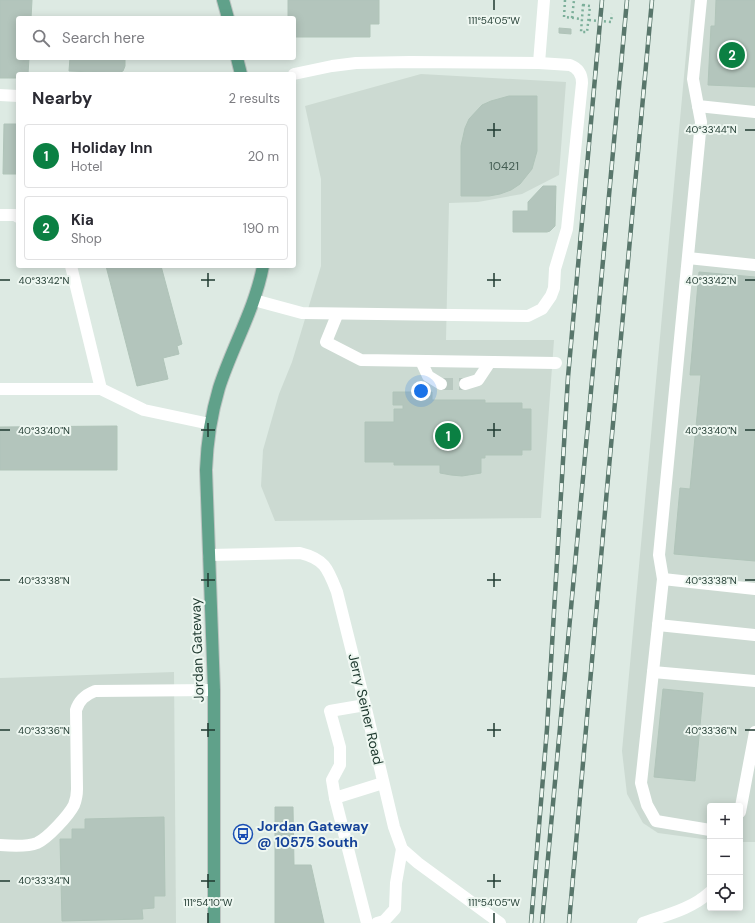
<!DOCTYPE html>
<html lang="en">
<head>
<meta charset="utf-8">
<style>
  :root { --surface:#fff; --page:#f7f7f7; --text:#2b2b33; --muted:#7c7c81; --line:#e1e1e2; --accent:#0b8043 }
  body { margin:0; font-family:"DM Sans",sans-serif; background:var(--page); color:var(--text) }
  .controls { position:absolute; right:12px; bottom:12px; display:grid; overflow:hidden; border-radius:4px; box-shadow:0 2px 10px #0003 }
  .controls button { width:36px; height:36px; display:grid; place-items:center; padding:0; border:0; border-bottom:1px solid var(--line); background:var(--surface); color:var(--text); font:20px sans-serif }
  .you { position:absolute; left:421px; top:391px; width:14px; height:14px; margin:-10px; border:3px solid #fff; border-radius:50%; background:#1a73e8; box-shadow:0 0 0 6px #1a73e833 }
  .badge { display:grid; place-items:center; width:26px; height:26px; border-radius:50%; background:var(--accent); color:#fff; font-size:13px; font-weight:700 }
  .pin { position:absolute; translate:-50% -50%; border:2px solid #fff; box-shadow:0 1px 4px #0006 }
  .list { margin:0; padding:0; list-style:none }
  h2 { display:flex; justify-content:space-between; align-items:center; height:52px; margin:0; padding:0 16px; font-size:17px }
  h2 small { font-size:13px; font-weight:400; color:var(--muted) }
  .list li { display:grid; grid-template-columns:26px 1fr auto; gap:12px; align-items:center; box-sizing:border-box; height:64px; margin:0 8px 8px; padding:0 8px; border:1px solid var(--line); border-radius:4px }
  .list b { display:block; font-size:15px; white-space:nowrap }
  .list p { margin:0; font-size:13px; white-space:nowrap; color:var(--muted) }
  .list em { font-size:13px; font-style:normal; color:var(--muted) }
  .icon { flex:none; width:22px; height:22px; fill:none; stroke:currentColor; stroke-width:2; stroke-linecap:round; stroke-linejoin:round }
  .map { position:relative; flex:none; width:755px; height:923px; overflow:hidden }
  .search { position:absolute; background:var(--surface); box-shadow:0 2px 10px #0003; left:16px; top:16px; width:280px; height:44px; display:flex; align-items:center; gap:10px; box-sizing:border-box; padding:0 14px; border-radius:4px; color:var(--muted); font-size:15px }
  .panel { position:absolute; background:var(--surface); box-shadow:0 2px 10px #0003; left:16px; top:72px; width:280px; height:196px; border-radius:4px }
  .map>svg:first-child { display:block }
  .built { fill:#ccdad2 }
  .building { fill:#b3c5bc; stroke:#b0c4b9 }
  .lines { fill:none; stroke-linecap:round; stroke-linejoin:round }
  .minor-tunnel { stroke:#b7c7bf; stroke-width:12; stroke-dasharray:12 6; stroke-linecap:butt }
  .major-casing { stroke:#bcc4c1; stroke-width:14 }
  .path { stroke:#7caf9a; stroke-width:2.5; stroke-dasharray:2 3; stroke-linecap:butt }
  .minor { stroke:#fff; stroke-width:12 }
  .major { stroke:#60a18a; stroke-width:12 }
  .rail-casing { stroke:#58766b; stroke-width:4.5 }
  .rail { stroke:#eef7f1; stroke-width:3; stroke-dasharray:9; stroke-linecap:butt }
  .ticks { fill:none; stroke:#1f3a30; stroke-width:1.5 }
  .labels { text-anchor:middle; stroke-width:4; stroke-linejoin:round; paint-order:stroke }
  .number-label { font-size:12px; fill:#445d53 }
  .street-label { font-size:14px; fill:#1f3a30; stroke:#eef7f1 }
  .transit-label { font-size:14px; font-weight:bold; fill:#164399; stroke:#eef7f1; text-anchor:start }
  .ticks-label { font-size:10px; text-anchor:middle; fill:#1f3a30; stroke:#eef7f1; stroke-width:4; stroke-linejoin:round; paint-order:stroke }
</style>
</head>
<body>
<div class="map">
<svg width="755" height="923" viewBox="0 0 755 923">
  <rect width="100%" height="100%" fill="#ddeae3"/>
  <!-- built -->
  <g class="built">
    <path d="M691 0H755V842H740V806H710V840L658 833 643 823 627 794 622 751Z"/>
    <path d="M421 74 566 82 559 175 522 194 478 202 449 203 446 340H554L541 518 275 521 261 486 263 450 279 394 292 362 321 266V179L305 106Z"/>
    <path d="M174 672 176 923H0V678Z"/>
  </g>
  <!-- building -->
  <g class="building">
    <path d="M0 0H32L31 18H18V58H29L28 74H18V78H0Z"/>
    <path d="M288 0H379V24H370V37H294V18H288Z"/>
    <path d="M716 0H755V87L708 85 711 26H715Z"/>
    <path d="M559 28 571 29V34L559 33Z"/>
    <path d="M70 58H125V66L123 71 117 73 69 71Z"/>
    <path d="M509 96H537V151L532 169 520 184 511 190 500 194 489 196H461V146L465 128 469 119 482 105 491 101Z"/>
    <path d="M4 124H18V174H3Z"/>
    <path d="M543 186H556L555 226 550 231 547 232H513V211H528V202Z"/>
    <path d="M106 266H161L182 344 177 346 179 354 163 358 168 379 137 386Z"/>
    <path d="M699 272 755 277V561L674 554 680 488 690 489 701 375H690Z"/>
    <path d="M393 392H432V400H485V403H522V409H531V450H522V455H485V458H481V473L462 476 451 475 440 473V465H394V462H365V422H394V409H403V405H393Z"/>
    <path d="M117 426V470H0V427Z"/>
    <path d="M663 689 703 693 695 781 654 777Z"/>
    <path d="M275 807H293L294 865H311L324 923H275Z"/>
    <path d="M164 817 165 896H154V908L142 909 143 919 62 921 60 839H72V829H85V819Z"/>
  </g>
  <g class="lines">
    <!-- minor-tunnel -->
    <path class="minor-tunnel" d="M441 384H465"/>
    <!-- major casing -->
    <g class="major-casing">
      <g id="major">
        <path d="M223 0 228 18"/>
        <path d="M237 58 241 74"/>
        <path d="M214 923V690L206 470C207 442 211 415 219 388 232 347 255 309 263 266"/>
      </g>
    </g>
    <!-- path -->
    <g class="path">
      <path d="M565 0 564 17 582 19"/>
      <path d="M583 5 590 6 587 32H581Z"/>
      <path d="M572 18 574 0"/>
      <path d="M589 20 611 22 612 14"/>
    </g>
    <!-- minor -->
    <g class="minor">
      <path d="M539 63 544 0"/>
      <path d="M0 95 18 96"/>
      <path d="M698 106 755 112"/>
      <path d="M0 215H15L18 217"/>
      <path d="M688 258 755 265"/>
      <path d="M71 266 101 389"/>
      <path d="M254 300 302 313 528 316 542 309 551 296 554 288 555 269 567 229 582 83C582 74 578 68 570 65L539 63 410 62 356 63 332 66 294 74"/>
      <path d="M337 315 326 342 361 360 556 363"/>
      <path d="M421 361 428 376 441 384"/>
      <path d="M465 384 478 380 490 362"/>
      <path d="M0 389H101L144 410 210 424"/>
      <path d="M209 555 300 553C325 559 328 569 337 592L362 692 394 827 402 849 418 863 500 923"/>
      <path d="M663 579 659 555 701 122 693 79 701 0"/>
      <path d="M658 625 755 635"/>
      <path d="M653 672 755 681"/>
      <path d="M335 798 332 780 340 765V747L330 711 365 705"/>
      <path d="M740 812 755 732"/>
      <path d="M710 830 656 821 647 805 641 783 663 579 755 589"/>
      <path d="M0 845C11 846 27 847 37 843 48 838 69 815 74 805 76 800 77 795 77 789L76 710C79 700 85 695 95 691L214 690"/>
      <path d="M367 923 335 798 383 783"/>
      <path d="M377 923 384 921 395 909 396 883 402 849"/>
      <path d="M643 923C666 915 692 909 710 892"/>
    </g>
    <!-- major -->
    <use href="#major" class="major"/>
    <!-- rail casing -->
    <g class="rail-casing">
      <g id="rail">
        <path d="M531 923 547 729 568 377 602 0"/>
        <path d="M542 923 627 0"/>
        <path d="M569 923 607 489 652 0"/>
      </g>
    </g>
    <!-- rail -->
    <use href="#rail" class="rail"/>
  </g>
  <!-- ticks -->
  <path class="ticks" d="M494 0V10M494 123V137M487 130H501M745 130H755M208 273V287M494 273V287M0 280H10M201 280H215M487 280H501M745 280H755M208 423V437M494 423V437M0 430H10M201 430H215M487 430H501M745 430H755M208 573V587M494 573V587M0 580H10M201 580H215M487 580H501M745 580H755M208 723V737M494 723V737M0 730H10M201 730H215M487 730H501M745 730H755M208 874V888M494 874V888M0 881H10M201 881H215M487 881H501M208 913V923M494 913V923"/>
  <!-- icons -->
  <defs>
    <g id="bus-ring" transform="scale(1)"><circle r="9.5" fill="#eef7f1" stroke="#1a4fb4" stroke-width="1.5"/><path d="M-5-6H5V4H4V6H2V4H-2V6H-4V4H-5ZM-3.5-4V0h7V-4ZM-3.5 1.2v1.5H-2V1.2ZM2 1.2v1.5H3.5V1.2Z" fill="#1a4fb4"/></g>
  </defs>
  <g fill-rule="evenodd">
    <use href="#bus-ring" x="243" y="834"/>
  </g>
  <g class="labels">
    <!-- number labels -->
    <g class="number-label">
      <text x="504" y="170">10421</text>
    </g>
    <!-- street labels -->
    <g class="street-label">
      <text transform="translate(197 650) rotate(-92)" y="5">Jordan Gateway</text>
      <text transform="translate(366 709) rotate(77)" y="5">Jerry Seiner Road</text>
    </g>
    <!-- transit labels -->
    <g class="transit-label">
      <text x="257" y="831">Jordan Gateway<tspan x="257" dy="16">@ 10575 South</tspan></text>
    </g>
  </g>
  <g class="ticks-label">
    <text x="494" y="24">111°54'05"W</text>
    <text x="711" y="133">40°33'44"N</text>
    <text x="44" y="284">40°33'42"N</text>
    <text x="711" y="284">40°33'42"N</text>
    <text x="44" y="434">40°33'40"N</text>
    <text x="711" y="434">40°33'40"N</text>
    <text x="44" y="584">40°33'38"N</text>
    <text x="711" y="584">40°33'38"N</text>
    <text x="44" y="734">40°33'36"N</text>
    <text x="711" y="734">40°33'36"N</text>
    <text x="44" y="884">40°33'34"N</text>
    <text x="208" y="906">111°54'10"W</text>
    <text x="494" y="906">111°54'05"W</text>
  </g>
</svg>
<div class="controls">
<button>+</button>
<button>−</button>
<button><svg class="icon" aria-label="locate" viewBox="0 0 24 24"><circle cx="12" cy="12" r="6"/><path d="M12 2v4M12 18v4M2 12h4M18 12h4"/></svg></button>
</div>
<div class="you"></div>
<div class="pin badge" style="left:448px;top:436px">1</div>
<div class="pin badge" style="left:732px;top:55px">2</div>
<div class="search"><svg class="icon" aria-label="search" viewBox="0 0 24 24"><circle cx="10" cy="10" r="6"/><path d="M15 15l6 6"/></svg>Search here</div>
<section class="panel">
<h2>Nearby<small>2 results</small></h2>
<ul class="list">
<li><span class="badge">1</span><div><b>Holiday Inn</b><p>Hotel</p></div><em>20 m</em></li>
<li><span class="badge">2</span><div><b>Kia</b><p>Shop</p></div><em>190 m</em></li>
</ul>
</section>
</div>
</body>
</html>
